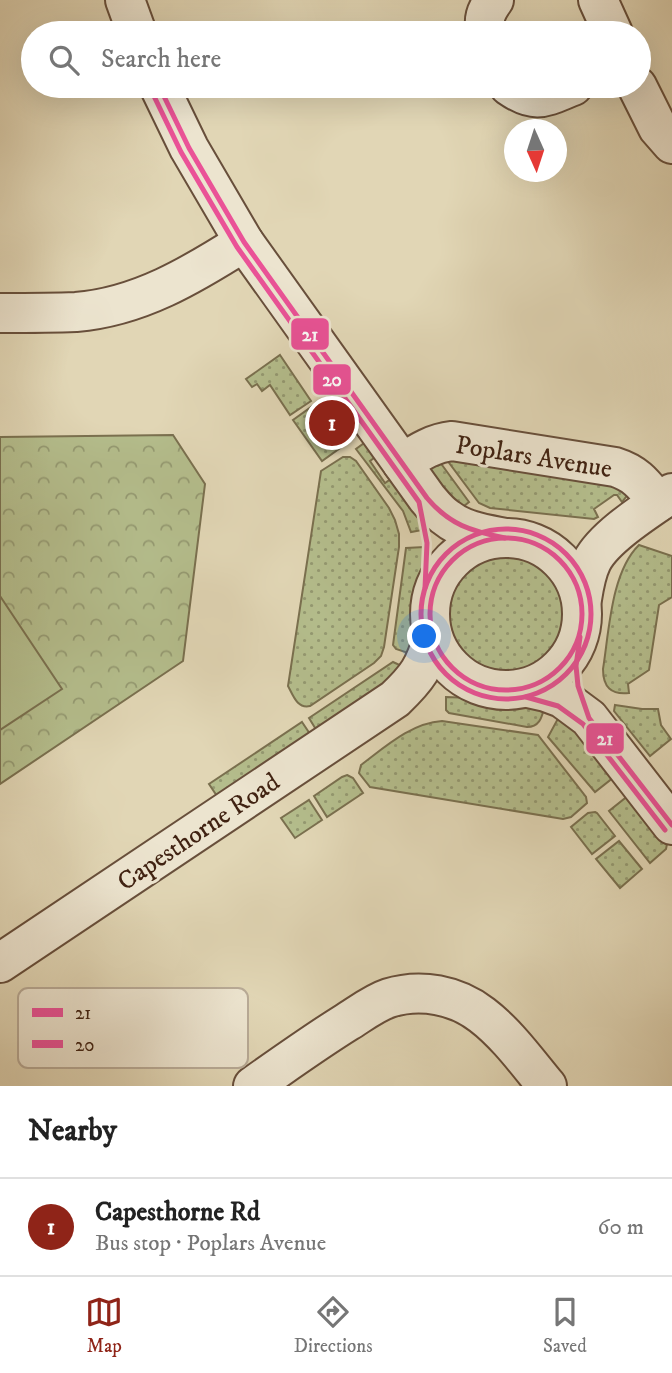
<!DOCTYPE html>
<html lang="en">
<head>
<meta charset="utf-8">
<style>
  :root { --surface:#fff; --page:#f2f2f2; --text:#222; --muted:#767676; --line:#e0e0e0; --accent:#8f2418 }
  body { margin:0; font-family:"IM FELL DW Pica",serif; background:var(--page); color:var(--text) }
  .compass { position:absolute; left:504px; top:119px; width:63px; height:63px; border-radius:50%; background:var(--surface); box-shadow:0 7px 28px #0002; rotate:177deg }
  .you { position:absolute; left:425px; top:637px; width:24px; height:24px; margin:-18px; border:5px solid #fff; border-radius:50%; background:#1a73e8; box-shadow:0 0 0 10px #1a73e833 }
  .badge { display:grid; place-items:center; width:46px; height:46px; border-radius:50%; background:var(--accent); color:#fff; font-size:23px; font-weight:700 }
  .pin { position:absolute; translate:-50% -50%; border:4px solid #fff; box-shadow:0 2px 7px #0006 }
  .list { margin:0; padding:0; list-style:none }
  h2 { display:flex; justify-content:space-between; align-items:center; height:91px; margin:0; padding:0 28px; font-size:30px }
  h2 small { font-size:23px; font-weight:400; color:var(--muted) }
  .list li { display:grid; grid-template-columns:46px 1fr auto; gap:21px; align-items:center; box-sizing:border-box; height:98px; padding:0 28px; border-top:2px solid var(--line) }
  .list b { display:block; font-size:26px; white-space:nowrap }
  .list p { margin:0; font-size:23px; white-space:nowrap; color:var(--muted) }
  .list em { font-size:23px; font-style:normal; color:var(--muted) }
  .icon { flex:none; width:38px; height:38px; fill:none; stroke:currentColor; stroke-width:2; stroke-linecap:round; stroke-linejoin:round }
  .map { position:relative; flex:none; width:672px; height:1086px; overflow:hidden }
  .search { position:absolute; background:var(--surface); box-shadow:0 7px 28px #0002; left:21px; right:21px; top:21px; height:77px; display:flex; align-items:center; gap:18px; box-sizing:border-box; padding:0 24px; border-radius:38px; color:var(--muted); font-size:26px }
  .sheet { height:189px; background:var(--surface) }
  nav { display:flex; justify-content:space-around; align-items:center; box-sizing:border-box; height:98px; border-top:2px solid var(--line); background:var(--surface); font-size:19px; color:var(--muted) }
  nav a { display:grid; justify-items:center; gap:4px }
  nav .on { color:var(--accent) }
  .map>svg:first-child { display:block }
  .grass { fill:url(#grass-dots); stroke:#7a704f; stroke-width:2 }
  .park { fill:url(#park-crowns); stroke:#7a704f; stroke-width:2 }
  .pitch { fill:#b4bd8c; stroke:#7a704f; stroke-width:2 }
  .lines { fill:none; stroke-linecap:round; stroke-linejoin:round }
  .minor-casing { stroke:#684f3b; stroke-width:42 }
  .minor { stroke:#ece4cf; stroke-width:38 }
  .bus-1-casing { stroke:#ece4cf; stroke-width:10 }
  .bus-2-casing { stroke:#ece4cf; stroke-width:10 }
  .bus-1 { stroke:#ea5297; stroke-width:5 }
  .bus-2 { stroke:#ea5297; stroke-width:5 }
  .labels { text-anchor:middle; stroke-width:6; stroke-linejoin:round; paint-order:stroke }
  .street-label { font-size:26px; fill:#402212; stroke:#ece4cf }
  .key { fill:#ece4cf; stroke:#b8aa96; stroke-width:2 }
  .key-label { font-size:19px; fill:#402212 }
  .line-badge { stroke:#ece4cf; stroke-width:2.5 }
  .badge-label { font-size:19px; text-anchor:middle; font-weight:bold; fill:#fff }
</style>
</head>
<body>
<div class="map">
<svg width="672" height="1086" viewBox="0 0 672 1086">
  <defs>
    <pattern id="grass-dots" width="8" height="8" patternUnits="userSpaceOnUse" patternTransform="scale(1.75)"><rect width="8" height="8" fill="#b4bd8c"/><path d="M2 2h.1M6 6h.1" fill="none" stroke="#949971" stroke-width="1.8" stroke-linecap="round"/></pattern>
    <pattern id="park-crowns" width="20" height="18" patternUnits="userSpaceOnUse" patternTransform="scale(1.75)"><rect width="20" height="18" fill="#b4bd8c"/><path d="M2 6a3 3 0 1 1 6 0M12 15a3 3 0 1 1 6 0" fill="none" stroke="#949971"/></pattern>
  </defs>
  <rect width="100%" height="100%" fill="#e1d6b5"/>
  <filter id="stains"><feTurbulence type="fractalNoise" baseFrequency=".00286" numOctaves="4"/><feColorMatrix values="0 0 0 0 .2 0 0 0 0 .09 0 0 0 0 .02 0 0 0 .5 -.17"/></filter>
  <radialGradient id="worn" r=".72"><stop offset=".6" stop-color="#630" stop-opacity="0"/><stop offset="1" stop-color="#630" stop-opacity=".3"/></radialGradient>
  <!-- grass -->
  <g class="grass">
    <path d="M280 355 311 401 290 415 270 385 262 391 257 384 252 387 246 379Z"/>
    <path d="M314 405 343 446 322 461 293 420Z"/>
    <path d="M367 441 378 455 370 461 385 483 395 476 417 514 422 530 411 532 403 511 356 449Z"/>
    <path d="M434 454 469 502 459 510 428 467Z"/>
    <path d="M444 456 620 479 629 493 622 502 617 495H614L594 509 598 517 594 519 490 508 479 503Z"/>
    <path d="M343 457H350L356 461 389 508 395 520 399 534V547L384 647 381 656 374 663 310 706C297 709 293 695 288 686L321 471Z"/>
    <path d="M639 545 672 556V597L659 605 649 670 628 684 629 693C611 695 603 687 603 669 609 632 611 572 639 545Z"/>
    <path d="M424 547 418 635 414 655 396 649 393 645 406 548Z"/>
    <circle cx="507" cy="614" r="63"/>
    <path d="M393 662 406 668 320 736 309 718Z"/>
    <path d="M446 697 524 700 545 705C542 715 541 727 527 727L449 713 446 710Z"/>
    <path d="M615 705 642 709H658L661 725 671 739 650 756 614 711Z"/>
    <path d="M561 713 614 777 595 792 548 737Z"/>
    <path d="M442 721 538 735 586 797 587 803 571 817 563 819 370 787 359 773 361 765C385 747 411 723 442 721Z"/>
    <path d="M302 722 314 740 221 802 209 784Z"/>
    <path d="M347 775 353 778 363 793 327 817 314 796 342 777Z"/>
    <path d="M629 795 667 844 666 849 650 863 609 811Z"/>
    <path d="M309 800 322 820 295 838 281 818Z"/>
    <path d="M595 812 597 813 615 836 592 854 571 827 588 813Z"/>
    <path d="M619 841 642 869 620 888 596 859Z"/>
  </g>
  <!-- park -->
  <path class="park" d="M173 435 205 484 183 661 0 784V437Z"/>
  <!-- pitch -->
  <path class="pitch" d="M0 596 62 689 0 730Z"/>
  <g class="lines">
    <!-- minor casing -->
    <g class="minor-casing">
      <g id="minor">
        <path d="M125 0 137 33"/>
        <path d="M598 0 613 33"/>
        <path d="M487 33C482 20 486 11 494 0"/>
        <path d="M159 86 189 148 244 242 427 498C433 505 439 513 447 518 463 531 485 534 505 538"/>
        <path d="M509 86C536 105 545 97 573 86"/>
        <path d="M637 86 658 128 672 144"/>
        <path d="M0 313C25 313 51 313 76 312 139 307 192 275 244 242"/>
        <path d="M402 463C418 453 433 443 452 441L615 467C637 474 644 485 658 502"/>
        <circle cx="506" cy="614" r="76"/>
        <path d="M582 599C584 586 586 573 592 561 605 536 649 509 672 493"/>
        <path d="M528 688 546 692 562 698 589 718 672 825"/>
        <path d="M0 963 395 699C417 678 425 667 433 637"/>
        <path d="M253 1086C284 1064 315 1042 347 1022 360 1014 374 1003 389 998 421 988 456 995 482 1015 507 1034 527 1062 547 1086"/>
      </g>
    </g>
    <!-- minor -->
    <use href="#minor" class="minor"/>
    <!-- bus-1 casing -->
    <g class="bus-1-casing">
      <g id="bus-1">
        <path d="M159 86 189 148 244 242 427 498C450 525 471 531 505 538"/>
        <circle cx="506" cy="614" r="76"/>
        <path d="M580 637 576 666 578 686 589 718 672 825"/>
      </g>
    </g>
    <!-- bus-2 casing -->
    <g class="bus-2-casing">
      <g id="bus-2">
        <path d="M151 90 181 152 237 247 419 502 427 543 425 588"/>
        <circle cx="506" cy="614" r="85"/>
        <path d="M526 697 558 706 583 724 665 830"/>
      </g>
    </g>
    <!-- bus-1 -->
    <use href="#bus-1" class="bus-1"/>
    <!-- bus-2 -->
    <use href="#bus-2" class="bus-2"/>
  </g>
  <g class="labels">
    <!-- street labels -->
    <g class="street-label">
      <text transform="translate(534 456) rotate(9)" y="9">Poplars Avenue</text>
      <text transform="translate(198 831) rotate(-34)" y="9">Capesthorne Road</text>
    </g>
  </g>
  <!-- legend -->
  <rect x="18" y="988" width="230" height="80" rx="10" class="key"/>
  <rect x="32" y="1008" width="31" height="9" fill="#ea5297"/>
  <rect x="32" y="1040" width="31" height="8" fill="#ea5297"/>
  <g class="key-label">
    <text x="75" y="1019">21</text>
    <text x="75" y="1051">20</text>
  </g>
  <g class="line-badge">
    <rect x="290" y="317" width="40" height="34" rx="7" fill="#ea5297"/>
    <rect x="312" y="363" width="40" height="33" rx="7" fill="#ea5297"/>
    <rect x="585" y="722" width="40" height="33" rx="7" fill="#ea5297"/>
  </g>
  <g class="badge-label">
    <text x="310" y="341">21</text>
    <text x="332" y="386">20</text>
    <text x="605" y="745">21</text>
  </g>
  <rect width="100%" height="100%" filter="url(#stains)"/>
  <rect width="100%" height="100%" fill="url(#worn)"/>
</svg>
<svg class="compass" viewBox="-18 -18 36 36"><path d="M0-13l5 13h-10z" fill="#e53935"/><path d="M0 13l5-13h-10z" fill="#767676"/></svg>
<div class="you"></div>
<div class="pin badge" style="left:332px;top:423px">1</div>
<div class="search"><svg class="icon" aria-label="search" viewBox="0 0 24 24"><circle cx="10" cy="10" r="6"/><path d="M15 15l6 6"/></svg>Search here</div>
</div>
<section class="sheet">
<h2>Nearby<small></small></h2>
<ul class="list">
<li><span class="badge">1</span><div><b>Capesthorne Rd</b><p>Bus stop · Poplars Avenue</p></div><em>60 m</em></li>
</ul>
</section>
<nav>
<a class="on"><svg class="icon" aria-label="map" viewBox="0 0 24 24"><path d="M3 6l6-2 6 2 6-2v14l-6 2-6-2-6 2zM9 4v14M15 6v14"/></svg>Map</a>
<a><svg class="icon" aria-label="directions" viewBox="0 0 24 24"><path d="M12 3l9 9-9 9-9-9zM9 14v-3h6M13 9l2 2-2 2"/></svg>Directions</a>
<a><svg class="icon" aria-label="saved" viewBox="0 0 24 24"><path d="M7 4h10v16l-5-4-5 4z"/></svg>Saved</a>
</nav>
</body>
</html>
